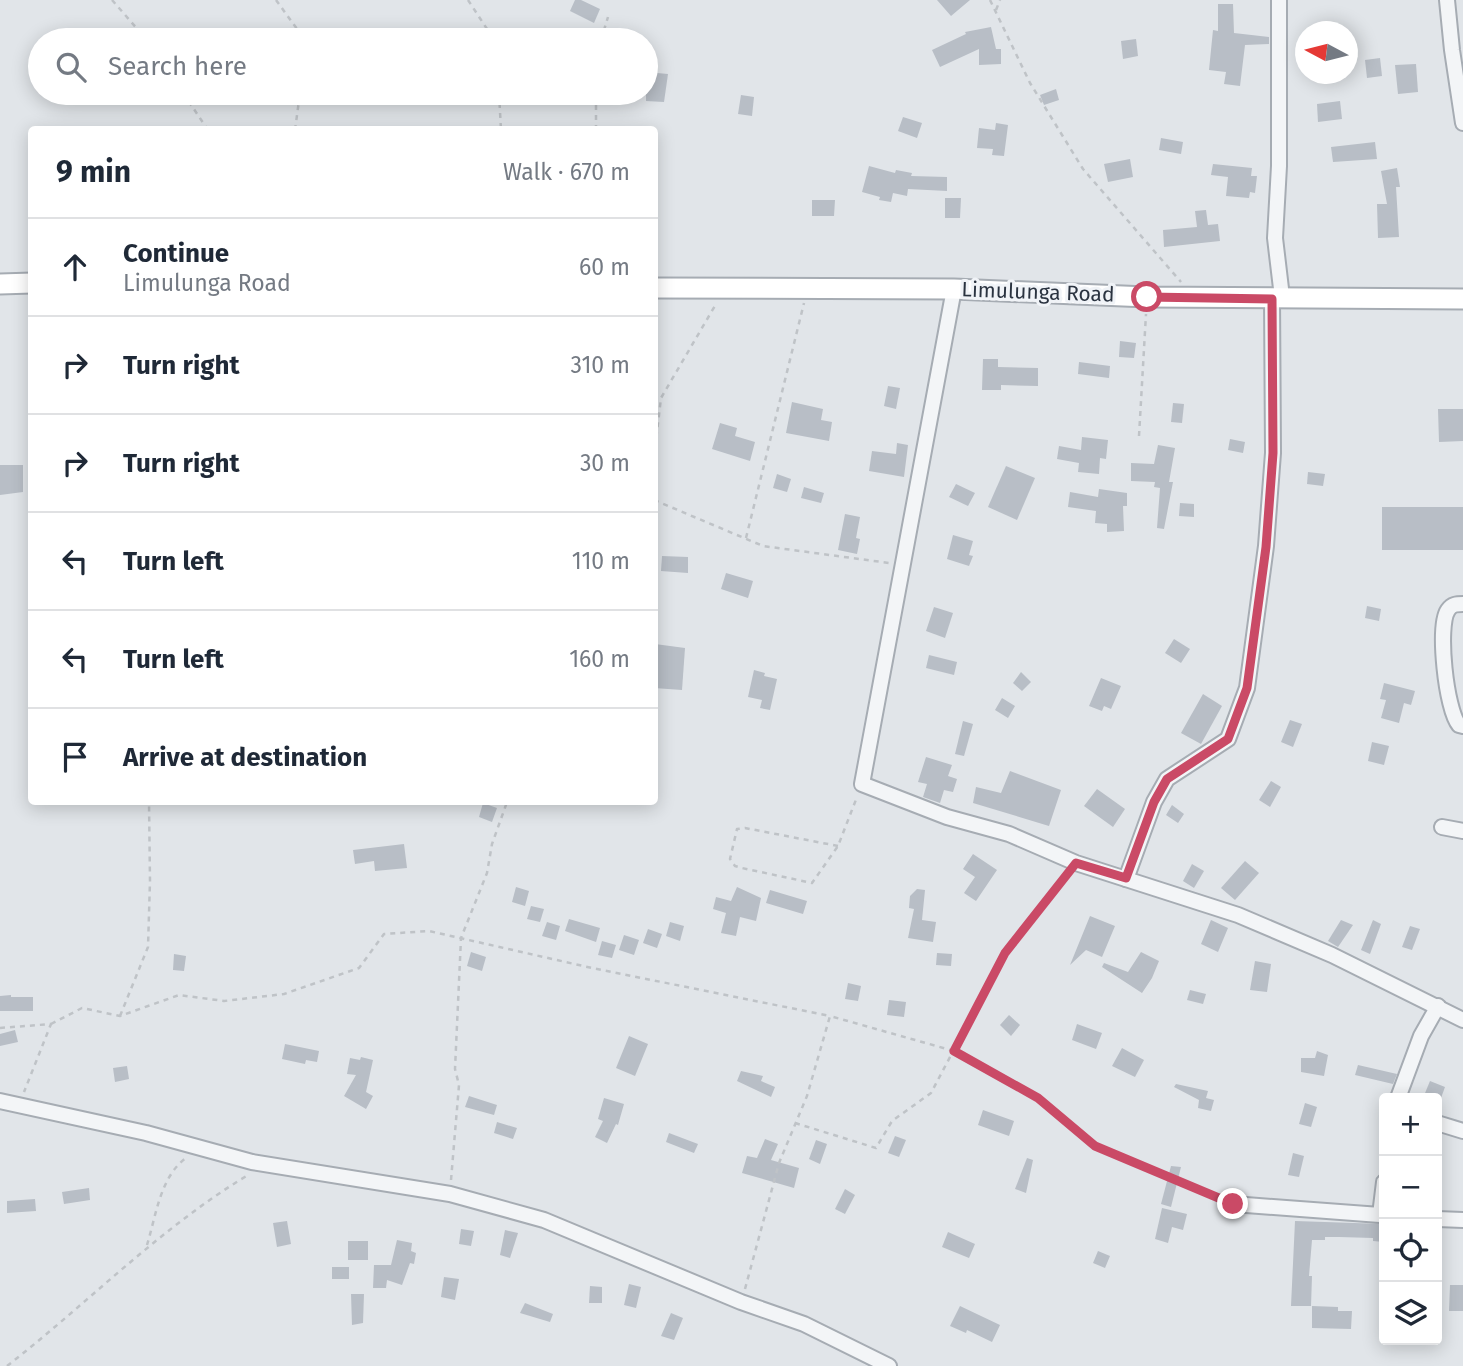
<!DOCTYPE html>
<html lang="en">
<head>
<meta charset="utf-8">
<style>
  :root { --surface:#fff; --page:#f6f6f7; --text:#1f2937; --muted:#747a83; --line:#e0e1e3 }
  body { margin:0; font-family:"Fira Sans",sans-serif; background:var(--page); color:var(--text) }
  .controls { position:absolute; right:21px; bottom:21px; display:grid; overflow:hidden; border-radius:7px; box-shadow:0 4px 18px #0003 }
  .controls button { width:63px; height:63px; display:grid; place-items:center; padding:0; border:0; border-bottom:2px solid var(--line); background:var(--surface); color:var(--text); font:35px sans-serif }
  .compass { position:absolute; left:1295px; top:21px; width:63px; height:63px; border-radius:50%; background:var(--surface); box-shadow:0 4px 18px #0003; rotate:277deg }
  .stop { position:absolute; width:21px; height:21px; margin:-16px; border:5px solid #ca4a66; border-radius:50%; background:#fff }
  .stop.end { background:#ca4a66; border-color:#fff; box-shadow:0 2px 7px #0008 }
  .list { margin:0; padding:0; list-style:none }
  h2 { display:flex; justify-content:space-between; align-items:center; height:91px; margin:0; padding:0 28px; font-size:30px }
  h2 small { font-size:23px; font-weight:400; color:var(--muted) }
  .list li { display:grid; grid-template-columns:46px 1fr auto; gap:21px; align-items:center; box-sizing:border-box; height:98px; padding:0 28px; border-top:2px solid var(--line) }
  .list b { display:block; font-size:26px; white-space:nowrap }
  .list p { margin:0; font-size:23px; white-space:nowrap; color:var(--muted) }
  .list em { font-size:23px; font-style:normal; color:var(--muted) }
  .icon { flex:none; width:38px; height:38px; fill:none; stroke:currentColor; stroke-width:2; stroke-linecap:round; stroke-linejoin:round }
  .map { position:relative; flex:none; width:1463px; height:1366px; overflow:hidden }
  .search { position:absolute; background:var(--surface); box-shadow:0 4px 18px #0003; left:28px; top:28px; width:630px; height:77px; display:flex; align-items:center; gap:18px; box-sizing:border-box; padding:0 24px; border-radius:38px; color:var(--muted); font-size:26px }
  .panel { position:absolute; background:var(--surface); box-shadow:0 4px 18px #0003; left:28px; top:126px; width:630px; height:679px; border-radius:7px }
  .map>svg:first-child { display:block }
  .building { fill:#b8bec6 }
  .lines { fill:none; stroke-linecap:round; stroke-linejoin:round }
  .minor-casing { stroke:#a6acb3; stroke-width:18 }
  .secondary-casing { stroke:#a6acb3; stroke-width:23 }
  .path { stroke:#bfc3c7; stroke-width:2.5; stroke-dasharray:5 5; stroke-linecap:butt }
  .minor { stroke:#f3f5f7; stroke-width:14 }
  .secondary { stroke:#fff; stroke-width:19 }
  .route { stroke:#ca4a66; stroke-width:9 }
  .labels { text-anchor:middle; stroke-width:6; stroke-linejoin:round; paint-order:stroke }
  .street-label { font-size:21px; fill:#2a3340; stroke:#f0f3f7 }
</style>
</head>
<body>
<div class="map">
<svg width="1463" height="1366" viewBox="0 0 1463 1366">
  <rect width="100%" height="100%" fill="#e1e5e9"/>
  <!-- building -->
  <g class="building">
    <path d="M575 0H581L600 9 594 23 570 11Z"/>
    <path d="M937 0H970L951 16Z"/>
    <path d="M1218 4H1233L1234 33 1269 37V44L1245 45 1240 86 1224 84 1226 72 1209 70 1213 30 1218 31Z"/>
    <path d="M991 27 996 49H1001V64L979 65V49L940 67 932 50 966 34 965 32Z"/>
    <path d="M525 29 556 34 555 40H523Z"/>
    <path d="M1136 39 1138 56 1123 59 1121 41Z"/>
    <path d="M1380 58 1382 76 1367 78 1365 60Z"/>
    <path d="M1416 64 1418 92 1398 94 1395 65Z"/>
    <path d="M646 72 668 74 664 102 646 101Z"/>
    <path d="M1056 89 1059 100 1044 105 1040 95Z"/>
    <path d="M741 95 754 97 752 116 738 114Z"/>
    <path d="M1340 101 1342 119 1318 122 1317 104Z"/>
    <path d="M903 117 922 123 917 138 898 131Z"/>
    <path d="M996 123 1008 125 1004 156 992 155 993 149 977 148 979 128 995 130Z"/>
    <path d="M1161 138 1183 142 1181 154 1159 150Z"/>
    <path d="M1375 142 1377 159 1333 162 1331 147Z"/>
    <path d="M1130 159 1133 177 1108 182 1104 164Z"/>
    <path d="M1213 164 1252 168 1251 176H1257L1255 193 1250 192 1249 198 1226 196 1228 177 1211 175Z"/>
    <path d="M869 166 895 173 896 170 912 173 911 176 947 177V191L908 189 907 196 893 193 891 202 879 200 880 197 862 192Z"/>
    <path d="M1397 168 1400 187H1396L1399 237 1378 238 1377 204H1387L1381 171Z"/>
    <path d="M945 198H961L960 218H945Z"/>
    <path d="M812 200H835L834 216H812Z"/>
    <path d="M1206 210 1208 225 1218 224 1220 241 1164 247 1163 230 1197 227 1195 211Z"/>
    <path d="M1120 341 1136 343 1134 358 1119 357Z"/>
    <path d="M983 359H998V367L1038 368V386L1001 385V390H982Z"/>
    <path d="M1079 362 1110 366 1109 378 1078 374Z"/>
    <path d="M888 386 900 388 896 409 884 406Z"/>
    <path d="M792 402 823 409 821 420 832 422 829 441 786 433Z"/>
    <path d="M1173 403 1184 404 1182 423 1171 422Z"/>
    <path d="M1438 409H1463V441L1439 442Z"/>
    <path d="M720 423 737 428 735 436 755 442 750 461 712 449Z"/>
    <path d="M1082 437 1108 440 1106 459 1100 458 1099 474 1078 472 1079 463 1057 459 1059 446 1081 450Z"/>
    <path d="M1230 439 1245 442 1243 453 1228 450Z"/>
    <path d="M897 443 908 445 904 477 869 471 872 451 896 454Z"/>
    <path d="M1158 445 1175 448 1169 482H1173L1164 529 1157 528 1160 488 1154 487 1155 482 1131 481V463L1154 464Z"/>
    <path d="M0 465H23V492L0 495Z"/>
    <path d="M1006 466 1035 478 1017 520 988 507Z"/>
    <path d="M1308 472 1325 474 1323 486 1307 484Z"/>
    <path d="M777 474 791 479 787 492 773 488Z"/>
    <path d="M956 484 975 493 968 506 949 497Z"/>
    <path d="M804 487 824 493 821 503 801 498Z"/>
    <path d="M1099 489 1127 493V506H1123L1124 531 1107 532V524L1095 523 1096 511 1068 507 1070 492 1098 497Z"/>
    <path d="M1180 503 1194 504V517L1179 516Z"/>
    <rect x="1382" y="507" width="81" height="43"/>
    <path d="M845 514 860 517 856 538 860 539 857 554 838 550Z"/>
    <path d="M953 535 973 541 969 555 973 556 969 566 947 559Z"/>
    <path d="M662 556 688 557V573L661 571Z"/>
    <path d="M726 573 753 581 748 598 721 589Z"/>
    <path d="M1367 606 1381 609 1379 621 1365 618Z"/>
    <path d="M934 607 953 613 945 638 926 631Z"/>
    <path d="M1174 639 1190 649 1181 663 1165 653Z"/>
    <path d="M655 644 685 648 682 690 654 688Z"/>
    <path d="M929 655 957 662 954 675 926 668Z"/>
    <path d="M754 670 765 673 764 676 777 679 770 710 760 708 762 700 748 697Z"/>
    <path d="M1021 672 1031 682 1022 691 1013 683Z"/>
    <path d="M1101 678 1121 686 1111 709 1104 706 1102 711 1089 706Z"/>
    <path d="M1384 683 1415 691 1411 705 1404 703 1399 723 1381 718 1386 700 1380 699Z"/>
    <path d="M1203 694 1222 706 1201 744 1181 733Z"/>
    <path d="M1002 698 1015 706 1008 718 995 710Z"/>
    <path d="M1290 720 1302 724 1293 747 1281 742Z"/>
    <path d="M963 721 973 724 964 756 955 754Z"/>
    <path d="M1372 742 1389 746 1384 765 1368 761Z"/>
    <path d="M926 757 952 765 948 776 957 779 953 792 944 790 940 803 923 797 927 784 918 782Z"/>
    <path d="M1010 771 1061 790 1049 826 973 803 976 787 1001 793Z"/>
    <path d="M1271 781 1281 787 1270 807 1259 800Z"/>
    <path d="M1097 789 1125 809 1113 827 1084 806Z"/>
    <path d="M483 803 497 808 492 822 479 817Z"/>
    <path d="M1172 805 1184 814 1178 823 1166 815Z"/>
    <path d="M404 844 407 868 375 871 374 861 355 864 353 850Z"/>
    <path d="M973 854 997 870 976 901 964 893 975 877 963 869Z"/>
    <path d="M1245 861 1259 873 1235 900 1221 888Z"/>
    <path d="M1192 864 1204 871 1194 888 1183 881Z"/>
    <path d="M516 887 529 891 525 906 512 902Z"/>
    <path d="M737 887 761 898 756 921 740 917 736 936 721 933 726 913 713 909 716 897 731 901Z"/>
    <path d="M917 889 925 890 922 920 936 922 933 942 908 938 914 909 909 908 910 896Z"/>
    <path d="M770 890 807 901 803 914 766 903Z"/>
    <path d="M531 906 544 909 540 922 527 919Z"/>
    <path d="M1090 916 1115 926 1102 957 1086 950 1070 965Z"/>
    <path d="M569 919 600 928 596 942 565 931Z"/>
    <path d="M1211 920 1228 928 1218 952 1201 944Z"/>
    <path d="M1341 920 1353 925 1338 947 1328 941Z"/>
    <path d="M1373 920 1381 924 1370 954 1361 950Z"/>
    <path d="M547 922 560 926 556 940 542 936Z"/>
    <path d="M670 922 684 926 680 941 666 936Z"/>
    <path d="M1410 926 1420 929 1412 950 1402 947Z"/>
    <path d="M648 929 662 934 657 948 643 943Z"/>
    <path d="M624 935 639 940 634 955 619 950Z"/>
    <path d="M602 941 616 945 612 958 598 955Z"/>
    <path d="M471 952 486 957 482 971 467 966Z"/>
    <path d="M1141 952 1159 961 1152 978 1142 993 1102 967 1104 963 1128 972Z"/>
    <path d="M937 953 952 954 951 966 936 965Z"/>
    <path d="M174 954 186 956 184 971 173 970Z"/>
    <path d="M1255 961 1271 964 1267 992 1250 990Z"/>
    <path d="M848 983 861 986 858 1001 845 999Z"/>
    <path d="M1190 990 1206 994 1203 1004 1187 1000Z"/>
    <path d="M11 995V997H33V1011H0V996Z"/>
    <path d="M889 1000 906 1002 904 1017 887 1015Z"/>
    <path d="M1009 1015 1020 1025 1011 1036 1000 1025Z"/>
    <path d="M1077 1024 1102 1033 1096 1049 1072 1040Z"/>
    <path d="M15 1030 18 1042 0 1046V1034Z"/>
    <path d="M629 1036 648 1044 635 1076 616 1068Z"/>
    <path d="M285 1044 319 1051 317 1062 306 1060 305 1064 282 1059Z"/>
    <path d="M1122 1048 1144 1060 1135 1077 1112 1066Z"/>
    <path d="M1317 1051 1328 1055 1324 1076 1301 1072V1058H1315Z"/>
    <path d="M361 1057 373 1060 366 1092 373 1096 366 1109 344 1096 356 1075 347 1074 350 1058 360 1060Z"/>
    <path d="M1358 1065 1397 1074 1393 1084 1355 1075Z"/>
    <path d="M127 1066 129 1079 115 1082 113 1068Z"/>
    <path d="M741 1071 763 1076 761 1081 775 1087 771 1097 737 1081Z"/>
    <path d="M1430 1081 1445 1087 1441 1098H1423Z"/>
    <path d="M1176 1084 1208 1091 1206 1098 1214 1100 1211 1111 1198 1108 1199 1100 1174 1087Z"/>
    <path d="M469 1096 497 1105 494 1115 465 1107Z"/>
    <path d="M604 1098 624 1104 618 1125 616 1124 607 1143 595 1137 603 1121 598 1119Z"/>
    <path d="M1305 1103 1317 1107 1311 1127 1299 1124Z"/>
    <path d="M983 1110 1014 1121 1009 1136 978 1125Z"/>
    <path d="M497 1122 517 1128 513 1139 494 1133Z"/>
    <path d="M669 1133 698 1144 694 1153 666 1142Z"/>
    <path d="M895 1136 906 1140 899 1157 888 1153Z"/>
    <path d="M765 1139 778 1144 771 1160 799 1168 794 1188 742 1173 747 1156 757 1158Z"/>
    <path d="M816 1140 827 1144 820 1164 809 1159Z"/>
    <path d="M1293 1153 1304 1156 1299 1177 1288 1175Z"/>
    <path d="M1027 1158 1033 1160 1026 1193 1015 1189Z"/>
    <path d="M1171 1166 1181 1167 1171 1207 1161 1204Z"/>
    <path d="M89 1188 90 1200 64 1204 62 1192Z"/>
    <path d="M845 1189 855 1195 845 1214 835 1209Z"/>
    <path d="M35 1199 36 1211 7 1213V1201Z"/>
    <path d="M1162 1208 1187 1214 1183 1230 1172 1227 1168 1243 1155 1239Z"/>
    <path d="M287 1221 291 1244 277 1247 273 1223Z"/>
    <path d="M1295 1221 1384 1224V1242L1373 1241V1238L1339 1237H1325V1240H1312L1309 1276H1312L1311 1306H1291Z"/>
    <path d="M461 1229 474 1231 471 1246 459 1244Z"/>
    <path d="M505 1230 518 1233 510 1258 500 1255Z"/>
    <path d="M948 1232 975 1244 969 1258 942 1247Z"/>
    <path d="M397 1240 412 1243 411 1251 416 1253 414 1264 410 1263 402 1285 387 1280 386 1288H373L374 1265H391Z"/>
    <rect x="348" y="1241" width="20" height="19"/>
    <path d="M1098 1251 1110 1256 1105 1268 1093 1263Z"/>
    <rect x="332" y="1267" width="17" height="12"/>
    <path d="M444 1277 459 1279 455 1300 441 1297Z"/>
    <path d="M629 1284 641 1287 636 1308 624 1305Z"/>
    <path d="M1450 1285H1463V1311H1449Z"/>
    <path d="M590 1286 602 1287V1303H589Z"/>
    <path d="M351 1294H364L363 1323 352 1325Z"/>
    <path d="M525 1303 553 1314 550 1322 520 1313Z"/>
    <path d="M960 1306 1000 1325 992 1342 967 1330 966 1333 950 1326Z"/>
    <path d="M1312 1306 1338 1307V1311H1352L1351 1329 1312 1328Z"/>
    <path d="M671 1313 683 1318 674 1340 661 1336Z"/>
  </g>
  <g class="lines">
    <!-- minor casing -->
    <g class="minor-casing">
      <g id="minor">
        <path d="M1279 0V166L1275 238 1282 297"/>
        <path d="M1447 0 1452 50 1463 123"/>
        <path d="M954 289 862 784 947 817 1009 834 1076 863 1238 915 1332 955 1463 1020"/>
        <path d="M1463 604C1457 604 1452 604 1448 610 1437 626 1446 710 1459 725L1463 726"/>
        <path d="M1442 827 1463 831"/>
        <path d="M1126 879 1154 802 1167 779 1228 739 1247 688 1266 546 1273 453 1272 298"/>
        <path d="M1398 1098 1421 1036 1438 1006"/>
        <path d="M0 1101 146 1133 252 1162 450 1194 544 1220 741 1302 804 1324 889 1366"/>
        <path d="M1437 1123 1463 1131"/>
        <path d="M1233 1204 1380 1215 1384 1182"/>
        <path d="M1437 1219 1463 1220"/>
      </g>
    </g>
    <!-- secondary casing -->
    <g class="secondary-casing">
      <g id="secondary">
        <path d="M0 284 32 283"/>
        <path d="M654 288 954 289 1147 297 1463 299"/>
      </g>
    </g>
    <!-- path -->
    <g class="path">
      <path d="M112 0 147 40"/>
      <path d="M276 0 305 40"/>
      <path d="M468 0 489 32 491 40"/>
      <path d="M990 0 1030 83 1083 169 1181 282"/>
      <path d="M996 10 1000 0"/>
      <path d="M601 40 608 17"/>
      <path d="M183 93 208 130"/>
      <path d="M499 93 501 130"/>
      <path d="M295 130 300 93"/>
      <path d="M596 130V93"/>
      <path d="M1139 436 1146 314"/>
      <path d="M654 457 661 398 716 304"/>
      <path d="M654 500 763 546 889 563"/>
      <path d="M746 538 804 303"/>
      <path d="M838 846 745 828 737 829 730 859 735 866 742 868 812 883 838 846 857 797"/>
      <path d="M120 1016 148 947 150 881 149 802"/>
      <path d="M51 1024 82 1008 120 1016 179 995 224 1001 284 994 359 968 384 934 429 931 592 968 830 1016"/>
      <path d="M0 1028 51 1024 24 1092"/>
      <path d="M795 1123 876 1148 892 1121 931 1093 1005 953 1068 873"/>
      <path d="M451 1180 459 1085 455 1069 461 938 487 873 492 844 507 802"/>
      <path d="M147 1245C156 1216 160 1177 186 1158"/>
      <path d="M745 1289 779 1163 807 1096 830 1016 954 1051 1038 1098 1095 1146 1220 1199"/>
      <path d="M7 1366C88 1303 160 1228 248 1175"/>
    </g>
    <!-- minor -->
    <use href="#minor" class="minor"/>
    <!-- secondary -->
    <use href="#secondary" class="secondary"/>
  </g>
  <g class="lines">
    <!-- route -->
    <path class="route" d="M1147 297 1272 299 1273 453 1266 547 1247 688 1228 739 1167 779 1154 802 1126 878 1076 863 1005 953 954 1051 1038 1098 1095 1146 1233 1204"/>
  </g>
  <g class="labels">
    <!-- street labels -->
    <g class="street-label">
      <text transform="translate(1038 292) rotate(2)" y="7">Limulunga Road</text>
    </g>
  </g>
</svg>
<div class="controls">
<button>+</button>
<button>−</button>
<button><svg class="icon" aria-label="locate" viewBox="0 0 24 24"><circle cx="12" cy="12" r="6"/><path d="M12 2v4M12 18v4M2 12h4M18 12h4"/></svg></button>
<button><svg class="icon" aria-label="layers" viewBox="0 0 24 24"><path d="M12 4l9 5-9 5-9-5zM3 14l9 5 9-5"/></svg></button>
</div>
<svg class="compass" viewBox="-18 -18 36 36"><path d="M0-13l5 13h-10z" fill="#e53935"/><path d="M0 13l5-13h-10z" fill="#747a83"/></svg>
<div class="stop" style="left:1147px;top:297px"></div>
<div class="stop end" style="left:1233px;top:1204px"></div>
<div class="search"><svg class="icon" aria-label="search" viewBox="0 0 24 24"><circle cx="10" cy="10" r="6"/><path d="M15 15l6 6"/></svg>Search here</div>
<section class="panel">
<h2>9 min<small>Walk · 670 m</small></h2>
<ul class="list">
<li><svg class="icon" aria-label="ahead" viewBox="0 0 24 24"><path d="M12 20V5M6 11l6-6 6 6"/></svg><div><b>Continue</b><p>Limulunga Road</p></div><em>60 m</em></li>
<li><svg class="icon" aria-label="right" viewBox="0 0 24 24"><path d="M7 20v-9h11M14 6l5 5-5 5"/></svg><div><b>Turn right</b></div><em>310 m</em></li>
<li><svg class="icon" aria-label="right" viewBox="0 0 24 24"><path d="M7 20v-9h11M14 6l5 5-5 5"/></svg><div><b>Turn right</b></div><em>30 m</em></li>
<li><svg class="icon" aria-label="left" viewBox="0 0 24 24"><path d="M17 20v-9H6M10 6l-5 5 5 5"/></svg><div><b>Turn left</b></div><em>110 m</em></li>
<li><svg class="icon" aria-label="left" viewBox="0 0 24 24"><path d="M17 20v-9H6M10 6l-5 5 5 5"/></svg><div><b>Turn left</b></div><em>160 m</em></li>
<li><svg class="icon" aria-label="arrive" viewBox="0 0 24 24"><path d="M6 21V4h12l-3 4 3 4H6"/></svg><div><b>Arrive at destination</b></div></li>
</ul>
</section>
</div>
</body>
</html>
